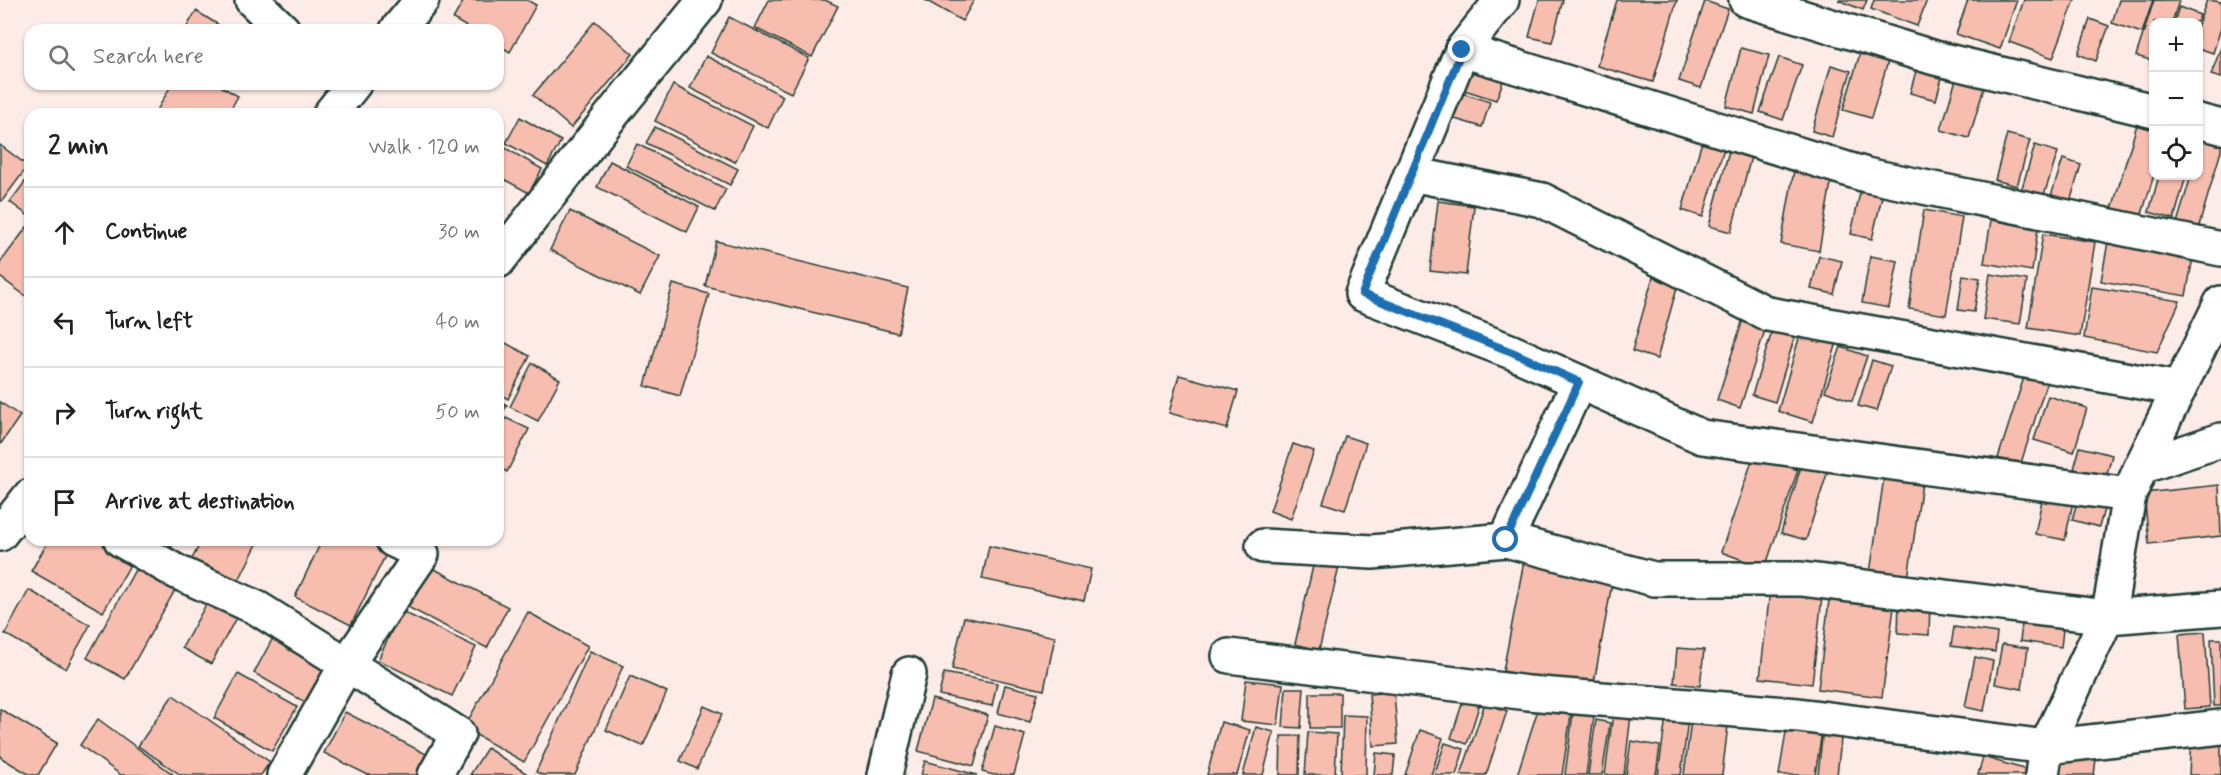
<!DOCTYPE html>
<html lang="en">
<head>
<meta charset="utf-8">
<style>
  :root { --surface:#fff; --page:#f2f2f2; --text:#222; --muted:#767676; --line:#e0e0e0 }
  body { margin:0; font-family:Mynerve,sans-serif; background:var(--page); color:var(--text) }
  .controls { position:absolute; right:18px; top:18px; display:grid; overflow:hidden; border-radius:12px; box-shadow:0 2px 4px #0004 }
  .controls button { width:54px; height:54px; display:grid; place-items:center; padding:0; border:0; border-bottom:2px solid var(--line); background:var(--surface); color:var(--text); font:30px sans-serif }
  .stop { position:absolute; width:18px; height:18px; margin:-14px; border:4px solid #1f6fb2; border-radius:50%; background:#fff }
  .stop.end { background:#1f6fb2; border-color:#fff; box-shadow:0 2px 6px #0008 }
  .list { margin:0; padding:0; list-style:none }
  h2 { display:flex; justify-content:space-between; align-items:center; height:78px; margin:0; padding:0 24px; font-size:26px }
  h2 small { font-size:20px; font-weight:400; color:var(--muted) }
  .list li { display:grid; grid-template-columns:39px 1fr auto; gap:18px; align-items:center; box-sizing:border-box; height:90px; padding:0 24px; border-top:2px solid var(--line) }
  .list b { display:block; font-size:22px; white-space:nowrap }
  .list em { font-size:20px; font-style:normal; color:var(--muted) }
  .icon { flex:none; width:33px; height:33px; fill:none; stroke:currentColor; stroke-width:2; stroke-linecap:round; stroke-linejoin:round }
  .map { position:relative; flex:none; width:2221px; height:775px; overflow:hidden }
  .search { position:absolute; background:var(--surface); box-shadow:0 2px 4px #0004; left:24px; top:24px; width:480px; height:66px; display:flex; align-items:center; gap:15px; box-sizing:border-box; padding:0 21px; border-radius:18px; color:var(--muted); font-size:22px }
  .panel { position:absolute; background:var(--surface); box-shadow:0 2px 4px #0004; left:24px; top:108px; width:480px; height:438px; border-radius:18px }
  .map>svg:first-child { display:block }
  .building { fill:#f7bdaf; stroke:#1f3d34; stroke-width:1.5 }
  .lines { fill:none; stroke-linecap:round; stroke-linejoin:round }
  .street-casing { stroke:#1f3d34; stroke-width:38 }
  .street { stroke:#fff; stroke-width:33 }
  .route { stroke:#1f6fb2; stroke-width:8 }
</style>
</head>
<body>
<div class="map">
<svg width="2221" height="775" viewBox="0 0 2221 775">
  <rect width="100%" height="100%" fill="#fdebe7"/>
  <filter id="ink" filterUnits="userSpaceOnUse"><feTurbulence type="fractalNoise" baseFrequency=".0167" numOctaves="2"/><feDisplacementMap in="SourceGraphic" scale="12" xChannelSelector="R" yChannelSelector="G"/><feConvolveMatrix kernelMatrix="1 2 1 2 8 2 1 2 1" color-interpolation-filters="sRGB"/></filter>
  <g filter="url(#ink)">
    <!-- building -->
    <g class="building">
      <path d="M464 0H527L536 5 510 52 498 45V30H472L453 19Z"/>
      <path d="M769 0H825L838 6 812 57 755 28Z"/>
      <path d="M925 0H974L962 21Z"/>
      <path d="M1539 0H1563L1552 42 1529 37Z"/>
      <path d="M1617 0H1677L1653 82 1597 66Z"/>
      <path d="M1838 0H1867L1863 10Z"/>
      <path d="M1874 0H1927L1917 26 1871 9Z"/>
      <path d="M1968 0H2017L2000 49 1956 34Z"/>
      <path d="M2024 0H2075L2053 58 2009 42Z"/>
      <path d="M2119 0H2153L2142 33 2112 23Z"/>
      <path d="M2154 0 2179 1 2172 22H2154V61L2136 56Z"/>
      <path d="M2207 0 2221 2V28L2213 53 2198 48V25Z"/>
      <path d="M1705 1 1728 9 1701 88 1679 81Z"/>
      <path d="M2179 7 2200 15 2197 22H2174Z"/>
      <path d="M196 11 227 30H185Z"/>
      <path d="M729 17 809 58 791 93 711 53Z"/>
      <path d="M2090 19 2109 26 2096 61 2078 54Z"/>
      <path d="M595 21 633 54 571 128 533 95Z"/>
      <path d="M1864 40 1892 48 1871 118 1843 110Z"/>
      <path d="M2221 47V78L2211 75Z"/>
      <path d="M1741 48 1769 55 1754 114 1726 106Z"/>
      <path d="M706 56 783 96 768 128 690 88Z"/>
      <path d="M1920 56 1946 63 1936 100 1910 93Z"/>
      <path d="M1779 57 1802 65 1783 120 1760 112Z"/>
      <path d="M1466 63 1505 76 1496 100 1458 88Z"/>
      <path d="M1831 65 1851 71 1832 137 1812 131Z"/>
      <path d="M1959 69 1987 78 1969 138 1941 130Z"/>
      <path d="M172 84H217L238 96 228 114H155Z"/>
      <path d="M673 85 753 126 735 162 655 121Z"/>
      <path d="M1456 91 1490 102 1482 127 1448 117Z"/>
      <path d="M2141 111 2154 115V175L2141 217 2112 209Z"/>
      <path d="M520 117 561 141 547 166 506 143Z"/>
      <path d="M655 127 738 169 730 185 646 143Z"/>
      <path d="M2205 127 2221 132V151L2198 229 2177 223 2191 176H2198V150Z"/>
      <path d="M2007 134 2030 140 2017 186 1995 180Z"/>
      <path d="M1703 138 1725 145 1703 217 1682 210Z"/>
      <path d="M637 144 726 189 715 211 626 166Z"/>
      <path d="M0 145 28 166 2 201 0 200Z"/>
      <path d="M500 145 542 169 529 193 498 176V148Z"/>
      <path d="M2035 145 2058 152 2043 198 2021 191Z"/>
      <path d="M1730 147 1752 153 1731 232 1709 226Z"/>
      <path d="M2063 159 2081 165 2070 202 2051 196Z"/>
      <path d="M610 161 699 207 687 232 597 187Z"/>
      <path d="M1794 170 1832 177 1819 251 1781 244Z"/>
      <path d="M30 175V217L10 202Z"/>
      <path d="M2159 176H2186L2174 219 2149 212Z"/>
      <path d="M1863 179 1885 184 1872 239 1851 234Z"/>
      <path d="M1438 201 1474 206 1466 275 1430 271Z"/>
      <path d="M1924 210 1962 217 1946 315 1909 309Z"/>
      <path d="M570 211 660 256 640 295 550 250Z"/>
      <path d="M1991 220 2038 228 2032 271 1984 263Z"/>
      <path d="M27 227 30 230V299L0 277V263Z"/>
      <path d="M2110 231 2195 246 2186 296 2101 281Z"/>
      <path d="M2043 234 2095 242 2080 336 2028 328Z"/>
      <path d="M716 241 908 288 898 333 705 286Z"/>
      <path d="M1819 256 1842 261 1834 294 1811 289Z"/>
      <path d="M1870 256 1898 261 1889 308 1862 303Z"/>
      <path d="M1656 266 1681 273 1657 359 1632 351Z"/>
      <path d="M1990 274 2027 280 2020 324 1983 319Z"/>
      <path d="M1963 275 1980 278 1974 312 1958 310Z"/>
      <path d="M673 284 709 294 680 396 645 386Z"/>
      <path d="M2092 287 2180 301 2157 352 2084 338Z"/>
      <path d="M1745 313 1768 321 1740 408 1717 400Z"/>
      <path d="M1776 319 1798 326 1775 402 1752 395Z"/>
      <path d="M1802 328 1838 339 1813 422 1778 411Z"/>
      <path d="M498 339 530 356 508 399 498 393Z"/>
      <path d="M1841 347 1867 356 1852 401 1825 391Z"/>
      <path d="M1872 360 1891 366 1877 411 1858 406Z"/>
      <path d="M532 363 560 379 538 421 510 407Z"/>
      <path d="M2027 368 2049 375 2020 466 1998 458Z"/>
      <path d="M1179 375 1238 391 1227 429 1169 413Z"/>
      <path d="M2048 396 2087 408 2074 452 2034 440Z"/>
      <path d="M498 400 507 405 498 421Z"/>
      <path d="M0 402 20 416 0 445Z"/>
      <path d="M506 418 529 429 507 472 498 467V433Z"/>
      <path d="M1345 436 1366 443 1345 510 1323 503Z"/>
      <path d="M1293 444 1314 451 1291 519 1270 511Z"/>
      <path d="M2080 447 2112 455 2106 478 2074 469Z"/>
      <path d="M1805 453 1831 461 1806 540 1781 533Z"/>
      <path d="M1754 455 1798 470 1765 568 1721 552Z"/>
      <path d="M1884 477 1922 483 1907 585 1869 580Z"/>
      <path d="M2219 485 2221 536 2149 544 2144 493Z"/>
      <path d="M2044 490 2074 497 2065 540 2035 534Z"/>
      <path d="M2079 495 2106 502 2099 527 2072 520Z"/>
      <path d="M49 540H103L134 558 103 612 31 571Z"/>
      <path d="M147 540H175L169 552Z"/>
      <path d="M202 540H259L238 582 192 559Z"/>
      <path d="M322 540H367L388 550 351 625 295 597Z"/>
      <path d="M989 546 1091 569 1084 601 982 579Z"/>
      <path d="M1316 553 1341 559 1319 650 1295 644Z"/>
      <path d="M419 561 508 607 487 648 398 602Z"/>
      <path d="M1524 561 1613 578 1593 688 1503 671Z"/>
      <path d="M136 568 175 590 125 679 87 658Z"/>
      <path d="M29 590 90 625 66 669 5 634Z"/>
      <path d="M1770 590 1822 597 1812 684 1760 678Z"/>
      <path d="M1830 592 1895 600 1882 697 1818 689Z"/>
      <path d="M209 599 237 616 211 664 182 648Z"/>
      <path d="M1899 601 1930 603 1929 635 1898 633Z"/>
      <path d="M401 611 476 647 452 696 378 660Z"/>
      <path d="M528 612 588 646 524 762 464 728Z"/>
      <path d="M2023 616 2064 622 2061 647 2020 641Z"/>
      <path d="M964 617 1055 637 1044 690 952 669Z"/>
      <path d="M1954 627 1997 633 1995 652 1951 646Z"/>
      <path d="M2205 632 2210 707 2185 709 2179 634Z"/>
      <path d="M274 636 328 666 308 704 254 673Z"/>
      <path d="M2211 639H2221V706H2214Z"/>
      <path d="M2002 644 2028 648 2022 689 1995 684Z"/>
      <path d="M1677 648 1704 650 1700 686 1674 683Z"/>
      <path d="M590 651 623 666 575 775H542L536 772Z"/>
      <path d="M1975 657 1993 661 1984 711 1965 707Z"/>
      <path d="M944 673 997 683 992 706 939 695Z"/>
      <path d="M238 674 297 707 272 751 214 718Z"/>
      <path d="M630 676 667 692 643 746 606 730Z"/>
      <path d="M1246 680 1283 684 1278 725 1241 721Z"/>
      <path d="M1005 685 1038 693 1030 722 998 713Z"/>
      <path d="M1286 688H1304L1301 728 1283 727Z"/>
      <path d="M1394 692 1398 744 1373 746 1369 694Z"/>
      <rect x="1310" y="693" width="30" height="35"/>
      <path d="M173 695 270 762 261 775H181L138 746Z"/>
      <path d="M1464 698 1480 703 1467 744 1451 738Z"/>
      <path d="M932 699 988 715 974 766 918 751Z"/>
      <path d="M1485 703 1507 711 1486 775H1461Z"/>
      <path d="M1540 703 1572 708 1562 775H1517Z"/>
      <path d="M704 706 722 714 697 769 680 761Z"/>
      <path d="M0 709 57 743 38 775H30L0 757Z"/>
      <path d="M345 712 430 756 420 775H368L324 753Z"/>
      <path d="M1573 713 1594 716 1586 775H1565Z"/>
      <path d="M1613 713 1631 715 1624 775H1605Z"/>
      <path d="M1343 715 1367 716 1366 775H1341Z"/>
      <path d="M1666 717 1688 719 1681 775H1658Z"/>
      <path d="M98 719 174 775H121L80 745Z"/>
      <path d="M1596 720 1610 723 1602 775H1588Z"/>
      <path d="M1691 720 1728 725 1722 775H1684Z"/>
      <path d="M1788 720 1823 726 1815 775H1779Z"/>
      <path d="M1221 722 1250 730 1237 775H1207Z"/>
      <path d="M995 726 1025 735 1014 775H994L982 772Z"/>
      <path d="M1256 727 1274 732 1263 775H1243Z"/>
      <path d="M1823 728 1842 730 1837 775H1818Z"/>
      <path d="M1420 730 1443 738 1431 775H1405Z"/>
      <path d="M1308 732 1337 734 1335 775H1305Z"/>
      <path d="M2191 734 2221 736V775H2189Z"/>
      <path d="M1281 736H1300L1299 775H1280Z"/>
      <path d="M1631 741 1660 746 1656 775H1626Z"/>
      <path d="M1445 743 1464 749 1456 775H1434Z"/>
      <path d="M487 748 529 775H470Z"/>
      <path d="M1376 753 1395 755 1393 775H1374Z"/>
      <path d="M2061 754 2096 759 2094 775H2058Z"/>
      <path d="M1983 757 2027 770 2025 775H1978Z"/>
      <path d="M925 761 977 775H921Z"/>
    </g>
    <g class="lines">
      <!-- street casing -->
      <g class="street-casing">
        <g id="street">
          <path d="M252 0 283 30"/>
          <path d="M1502 0 1462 50 1362 294 1512 352 1702 437 2129 495"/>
          <path d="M1746 0 1935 58 2154 111"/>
          <path d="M397 30 422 0"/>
          <path d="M1462 50 1866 175 2221 249"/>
          <path d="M330 114 354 84"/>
          <path d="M2198 121 2221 127"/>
          <path d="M1411 174 1542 200 1768 314 2179 389"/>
          <path d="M498 261 614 112 705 0"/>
          <path d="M2141 467 2221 440"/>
          <path d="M0 534 30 496"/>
          <path d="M121 540 177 572 257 608 458 734 435 775"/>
          <path d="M1506 540 1579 382"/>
          <path d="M1263 546 1372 552 1506 540 1654 579H1801L2107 617 2221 608"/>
          <path d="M1229 656 1528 693 1798 715 2046 747 2221 727"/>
          <path d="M284 775 347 664 422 554 393 540"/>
          <path d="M885 775 909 674"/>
          <path d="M2042 775 2046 747 2107 617 2112 596 2129 495 2141 467 2221 303"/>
        </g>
      </g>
      <!-- street -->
      <use href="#street" class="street"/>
    </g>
  </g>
  <g class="lines" filter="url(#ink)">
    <!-- route -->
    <path class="route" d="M1462 50 1362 294 1512 352 1579 382 1506 540"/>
  </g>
</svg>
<div class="controls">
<button>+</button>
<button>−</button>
<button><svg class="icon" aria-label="locate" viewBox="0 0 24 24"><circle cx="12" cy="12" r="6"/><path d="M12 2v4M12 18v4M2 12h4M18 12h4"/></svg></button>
</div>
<div class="stop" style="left:1506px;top:540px"></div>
<div class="stop end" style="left:1462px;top:50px"></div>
<div class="search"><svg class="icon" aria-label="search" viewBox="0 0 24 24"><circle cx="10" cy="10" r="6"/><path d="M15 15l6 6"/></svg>Search here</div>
<section class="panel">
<h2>2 min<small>Walk · 120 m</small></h2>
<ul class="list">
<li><svg class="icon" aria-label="ahead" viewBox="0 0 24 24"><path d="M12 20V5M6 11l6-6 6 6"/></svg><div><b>Continue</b></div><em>30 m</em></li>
<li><svg class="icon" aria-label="left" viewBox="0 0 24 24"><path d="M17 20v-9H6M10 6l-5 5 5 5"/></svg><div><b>Turn left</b></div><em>40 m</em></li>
<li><svg class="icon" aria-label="right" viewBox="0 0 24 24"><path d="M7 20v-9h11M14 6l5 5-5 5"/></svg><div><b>Turn right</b></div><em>50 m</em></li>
<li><svg class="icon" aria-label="arrive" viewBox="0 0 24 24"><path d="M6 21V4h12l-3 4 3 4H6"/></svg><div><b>Arrive at destination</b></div></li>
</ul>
</section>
</div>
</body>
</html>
